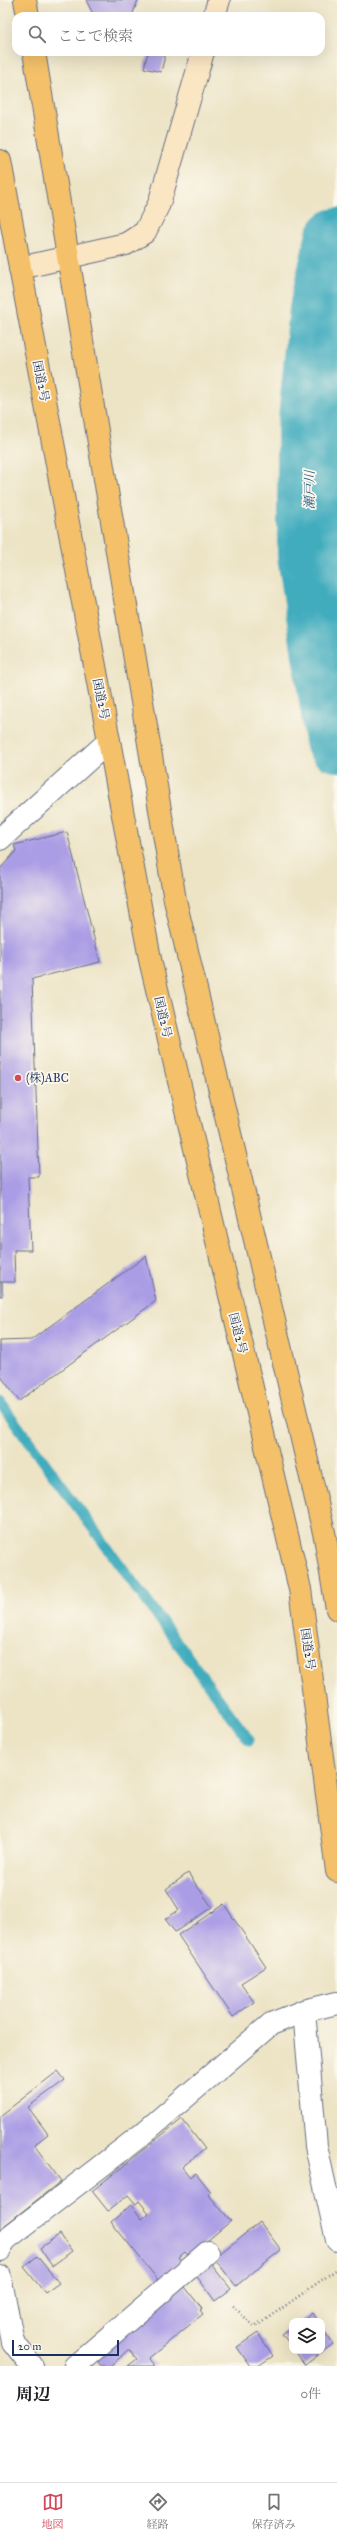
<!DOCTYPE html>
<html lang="ja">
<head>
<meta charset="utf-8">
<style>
  :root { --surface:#fff; --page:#f6f6f6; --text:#202124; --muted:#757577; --line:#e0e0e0; --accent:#d1495b }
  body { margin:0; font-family:"IM FELL Great Primer","Noto Serif JP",serif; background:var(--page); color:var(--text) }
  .controls { position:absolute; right:12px; bottom:12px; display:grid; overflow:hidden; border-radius:8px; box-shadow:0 4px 16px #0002 }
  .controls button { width:36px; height:36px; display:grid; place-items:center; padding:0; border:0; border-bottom:1px solid var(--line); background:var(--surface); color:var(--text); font:20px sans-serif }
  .scale { position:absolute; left:12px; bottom:10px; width:107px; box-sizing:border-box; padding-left:4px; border:2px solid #1b2f5e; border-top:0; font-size:11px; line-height:14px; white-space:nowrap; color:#1b2f5e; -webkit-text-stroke:3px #fbf7ec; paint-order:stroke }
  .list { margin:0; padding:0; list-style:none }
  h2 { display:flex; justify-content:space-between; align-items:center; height:52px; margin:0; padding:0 16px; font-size:17px }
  h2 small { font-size:13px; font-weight:400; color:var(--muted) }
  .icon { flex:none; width:22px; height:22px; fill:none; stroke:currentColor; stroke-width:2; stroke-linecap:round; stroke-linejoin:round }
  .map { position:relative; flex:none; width:337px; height:2366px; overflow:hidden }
  .search { position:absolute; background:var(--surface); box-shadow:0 4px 16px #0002; left:12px; right:12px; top:12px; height:44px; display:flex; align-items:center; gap:10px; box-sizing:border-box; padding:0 14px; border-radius:12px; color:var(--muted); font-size:15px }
  .sheet { height:116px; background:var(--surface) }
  nav { display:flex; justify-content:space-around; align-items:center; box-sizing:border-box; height:56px; border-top:1px solid var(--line); background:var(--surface); font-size:11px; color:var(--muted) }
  nav a { display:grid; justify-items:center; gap:2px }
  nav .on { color:var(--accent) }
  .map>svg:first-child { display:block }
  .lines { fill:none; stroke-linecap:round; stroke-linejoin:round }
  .stream { stroke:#3facbe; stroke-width:11 }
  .river { stroke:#3facbe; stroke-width:64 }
  .building { fill:#ab9de5 }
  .street-casing { stroke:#646e82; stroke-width:24 }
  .secondary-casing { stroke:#646e82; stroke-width:24 }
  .highway-casing { stroke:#646e82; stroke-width:24 }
  .path { stroke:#646e82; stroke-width:2.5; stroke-dasharray:1 3; stroke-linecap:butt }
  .street { stroke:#fff; stroke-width:22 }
  .secondary { stroke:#fbe6c4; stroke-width:22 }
  .highway { stroke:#f4c16b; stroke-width:22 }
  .poi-dot { fill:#d1495b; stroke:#fbf7ec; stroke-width:1.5 }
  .labels { text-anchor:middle; stroke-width:3.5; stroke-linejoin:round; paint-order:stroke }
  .street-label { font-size:12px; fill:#1b2f5e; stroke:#fbf7ec }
  .poi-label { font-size:12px; fill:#1b2f5e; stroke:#fbf7ec; text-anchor:start }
  .water-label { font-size:13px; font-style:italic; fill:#285b80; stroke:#fbf7ec }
</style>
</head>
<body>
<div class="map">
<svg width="337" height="2366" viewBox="0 0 337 2366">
  <rect width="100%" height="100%" fill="#fbf7ec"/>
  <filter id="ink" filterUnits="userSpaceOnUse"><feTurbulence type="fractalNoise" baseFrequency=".025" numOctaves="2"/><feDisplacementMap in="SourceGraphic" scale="8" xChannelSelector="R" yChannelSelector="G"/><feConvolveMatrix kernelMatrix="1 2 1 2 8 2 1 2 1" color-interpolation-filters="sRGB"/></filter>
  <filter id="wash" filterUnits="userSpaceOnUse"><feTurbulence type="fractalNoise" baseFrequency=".012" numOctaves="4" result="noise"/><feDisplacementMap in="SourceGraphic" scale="16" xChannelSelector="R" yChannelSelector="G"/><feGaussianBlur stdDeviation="0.9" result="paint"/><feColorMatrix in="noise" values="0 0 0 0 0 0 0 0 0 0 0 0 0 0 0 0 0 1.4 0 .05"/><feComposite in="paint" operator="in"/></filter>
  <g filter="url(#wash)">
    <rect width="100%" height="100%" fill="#ede4c6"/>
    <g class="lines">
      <!-- stream -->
      <path class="stream" d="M0 1402 249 1740"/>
      <!-- river -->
      <path class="river" d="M337 240 321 309 309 429V555L337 740"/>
    </g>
    <g id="blocks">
      <!-- building -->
      <g class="building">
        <path d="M86 0H138L132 16H94Z"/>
        <path d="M148 52H166L161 72 144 68Z"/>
        <path d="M67 832 100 962 32 979 39 1177H28L31 1250H14L15 1282H0V869L16 851 14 845Z"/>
        <path d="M146 1256 156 1301 19 1401 0 1375V1341L31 1340Z"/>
        <rect x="0" y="1283" width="2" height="13"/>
        <path d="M188 1873 212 1907 175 1932 165 1919 179 1910 166 1889Z"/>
        <path d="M224 1904 266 1967 241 1983 254 2002 233 2017 178 1935Z"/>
        <path d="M58 2071 65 2080 28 2107 48 2134 34 2145 61 2181 0 2229V2116Z"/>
        <path d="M182 2119 205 2149 182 2167 190 2177 196 2173 211 2192 208 2194 231 2221 189 2256 185 2252 179 2257 182 2261 159 2281 111 2222 131 2205 142 2219 149 2213 139 2201 136 2204 128 2195 108 2211 92 2191Z"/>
        <path d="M260 2222 281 2250 236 2286 214 2258Z"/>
        <path d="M60 2234 72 2251 52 2266 40 2248Z"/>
        <path d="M37 2256 59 2283 45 2293 24 2267Z"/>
        <path d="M210 2263 231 2289 215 2301 195 2274Z"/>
        <path d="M182 2283 202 2309 200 2310 203 2314 149 2358 156 2366H128L137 2359 129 2350 110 2366H101L94 2357Z"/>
        <path d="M312 2313 317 2321H300Z"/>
        <path d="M292 2327V2347L282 2334Z"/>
        <path d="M322 2328 333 2344 305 2365 295 2351H322Z"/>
        <path d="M258 2333 273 2356 258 2366H250L237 2347Z"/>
      </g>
    </g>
  </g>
  <g filter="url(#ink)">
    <use href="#blocks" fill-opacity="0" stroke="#646e82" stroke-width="1"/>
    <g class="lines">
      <!-- street casing -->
      <g class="street-casing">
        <g id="street">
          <path d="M0 839 109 741"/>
          <path d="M304 2011 337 2003"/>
          <path d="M0 2250 5 2240 140 2136 271 2024 304 2011 316 2146 337 2240"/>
          <path d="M0 2276 13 2342 32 2366"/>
          <path d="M75 2366 208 2252"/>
        </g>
      </g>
      <!-- secondary casing -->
      <g class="secondary-casing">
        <g id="secondary">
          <path d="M214 16 219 0"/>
          <path d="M20 268 126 244 145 232 159 204 203 52"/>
        </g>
      </g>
      <!-- highway casing -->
      <g class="highway-casing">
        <g id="highway">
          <path d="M25 0 28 16"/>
          <path d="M34 52 175 900 325 1537 337 1609"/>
          <path d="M0 161 151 964 300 1589 337 1871"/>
        </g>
      </g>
      <!-- path -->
      <path class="path" d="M233 2306 255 2327 336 2270"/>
      <!-- street -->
      <use href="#street" class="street"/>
      <!-- secondary -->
      <use href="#secondary" class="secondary"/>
      <!-- highway -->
      <use href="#highway" class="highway"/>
    </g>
  </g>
  <!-- markers -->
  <circle class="poi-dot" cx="18" cy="1078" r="4"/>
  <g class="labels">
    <!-- street labels -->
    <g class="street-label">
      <text transform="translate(41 381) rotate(79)" y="4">国道2号</text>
      <text transform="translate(101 699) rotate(79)" y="4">国道2号</text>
      <text transform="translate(163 1017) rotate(77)" y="4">国道2号</text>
      <text transform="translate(238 1333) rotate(76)" y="4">国道2号</text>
      <text transform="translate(308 1649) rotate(82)" y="4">国道2号</text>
    </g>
    <!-- poi labels -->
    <g class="poi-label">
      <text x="26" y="1082">(株)ABC</text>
    </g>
    <!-- water labels -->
    <g class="water-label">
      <text transform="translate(309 490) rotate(-90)" y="5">瀬戸川</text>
    </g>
  </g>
</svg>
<div class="controls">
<button><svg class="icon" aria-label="layers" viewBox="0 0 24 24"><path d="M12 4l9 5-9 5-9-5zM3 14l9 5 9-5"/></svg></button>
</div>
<div class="scale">20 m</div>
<div class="search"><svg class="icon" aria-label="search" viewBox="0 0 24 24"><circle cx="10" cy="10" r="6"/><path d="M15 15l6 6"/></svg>ここで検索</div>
</div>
<section class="sheet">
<h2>周辺<small>0件</small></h2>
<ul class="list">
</ul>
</section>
<nav>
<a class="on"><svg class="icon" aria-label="map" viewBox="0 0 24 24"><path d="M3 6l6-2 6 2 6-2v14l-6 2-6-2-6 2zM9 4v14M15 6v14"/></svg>地図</a>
<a><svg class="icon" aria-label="directions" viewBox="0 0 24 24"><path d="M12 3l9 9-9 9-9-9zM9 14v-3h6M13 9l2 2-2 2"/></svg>経路</a>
<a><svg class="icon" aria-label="saved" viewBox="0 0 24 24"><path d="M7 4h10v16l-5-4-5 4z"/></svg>保存済み</a>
</nav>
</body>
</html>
